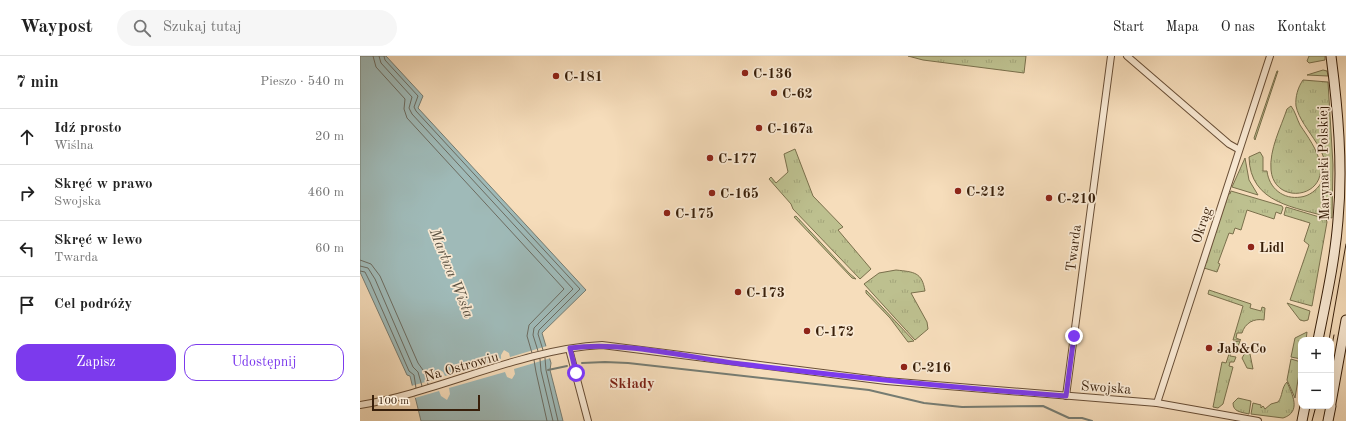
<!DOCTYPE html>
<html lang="pl">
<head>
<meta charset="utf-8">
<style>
  :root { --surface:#fff; --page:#f6f6f6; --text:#222; --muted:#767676; --line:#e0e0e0; --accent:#7c3aed }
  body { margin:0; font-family:"Old Standard TT",serif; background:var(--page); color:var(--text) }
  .controls { position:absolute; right:12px; bottom:12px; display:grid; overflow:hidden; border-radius:8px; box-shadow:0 4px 16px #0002 }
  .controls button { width:36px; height:36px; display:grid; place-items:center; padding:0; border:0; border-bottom:1px solid var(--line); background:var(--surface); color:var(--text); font:20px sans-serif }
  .scale { position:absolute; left:12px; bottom:10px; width:108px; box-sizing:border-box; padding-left:4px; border:2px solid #381f0a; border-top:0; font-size:11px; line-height:14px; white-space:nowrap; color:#381f0a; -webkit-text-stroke:3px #f9e9d3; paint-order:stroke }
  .stop { position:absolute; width:12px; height:12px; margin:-9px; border:3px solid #7c3aed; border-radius:50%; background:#fff }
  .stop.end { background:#7c3aed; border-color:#fff; box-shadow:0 1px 4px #0008 }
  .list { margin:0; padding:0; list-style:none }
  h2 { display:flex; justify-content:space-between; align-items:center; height:52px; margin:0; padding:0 16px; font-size:17px }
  h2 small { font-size:13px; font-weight:400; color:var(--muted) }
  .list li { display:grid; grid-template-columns:26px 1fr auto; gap:12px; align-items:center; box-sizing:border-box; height:56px; padding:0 16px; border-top:1px solid var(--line) }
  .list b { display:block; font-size:15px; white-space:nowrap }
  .list p { margin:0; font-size:13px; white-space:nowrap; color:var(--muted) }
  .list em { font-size:13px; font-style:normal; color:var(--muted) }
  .actions { display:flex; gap:8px; padding:12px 16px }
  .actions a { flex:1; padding:9px 0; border:1px solid var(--accent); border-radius:12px; text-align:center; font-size:14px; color:var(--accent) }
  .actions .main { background:var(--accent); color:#fff }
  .icon { flex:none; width:22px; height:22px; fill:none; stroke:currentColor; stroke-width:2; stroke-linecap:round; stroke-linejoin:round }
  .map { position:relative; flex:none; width:986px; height:365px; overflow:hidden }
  header { display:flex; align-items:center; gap:24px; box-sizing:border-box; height:56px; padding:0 20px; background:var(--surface); border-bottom:1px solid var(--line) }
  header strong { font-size:19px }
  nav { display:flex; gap:22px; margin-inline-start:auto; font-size:14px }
  .search { width:280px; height:36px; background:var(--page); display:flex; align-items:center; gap:10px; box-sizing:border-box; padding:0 14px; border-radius:22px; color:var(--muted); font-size:15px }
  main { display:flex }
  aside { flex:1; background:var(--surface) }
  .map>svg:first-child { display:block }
  .grass { fill:url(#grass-tufts); stroke:#7a704c }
  .water { fill:#9fbab8; stroke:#767c72 }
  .pier { fill:#f6ddbb }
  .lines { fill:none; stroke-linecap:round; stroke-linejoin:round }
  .shore { stroke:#6c6c61; stroke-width:1 }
  .stream { stroke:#767c72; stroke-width:2 }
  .street-casing { stroke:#684e36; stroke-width:8 }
  .secondary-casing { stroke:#381f0a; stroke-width:11 }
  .street { stroke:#f9e9d3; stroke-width:6 }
  .secondary { stroke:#f9e9d3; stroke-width:9 }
  .tram { stroke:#381f0a; stroke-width:1 }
  .route { stroke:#7c3aed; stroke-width:5 }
  .poi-dot { fill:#8f2418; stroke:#f9e9d3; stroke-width:1.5 }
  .labels { text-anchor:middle; stroke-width:3.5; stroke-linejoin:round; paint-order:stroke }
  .poi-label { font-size:14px; font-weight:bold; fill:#381f0a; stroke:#f9e9d3; text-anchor:start }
  .street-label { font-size:14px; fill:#381f0a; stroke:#f9e9d3 }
  .water-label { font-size:15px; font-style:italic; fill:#574e3e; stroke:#f9e9d3 }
  .neighbourhood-label { font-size:15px; font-weight:bold; fill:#7a1f14; stroke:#f9e9d3 }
</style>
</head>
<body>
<header>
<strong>Waypost</strong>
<div class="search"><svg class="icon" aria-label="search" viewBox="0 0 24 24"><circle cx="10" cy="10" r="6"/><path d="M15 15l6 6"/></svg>Szukaj tutaj</div>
<nav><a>Start</a><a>Mapa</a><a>O nas</a><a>Kontakt</a></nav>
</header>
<main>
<aside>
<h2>7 min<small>Pieszo · 540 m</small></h2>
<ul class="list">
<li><svg class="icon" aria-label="ahead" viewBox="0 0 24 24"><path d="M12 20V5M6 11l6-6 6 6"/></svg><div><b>Idź prosto</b><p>Wiślna</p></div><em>20 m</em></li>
<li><svg class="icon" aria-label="right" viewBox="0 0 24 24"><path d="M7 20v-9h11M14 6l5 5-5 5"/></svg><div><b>Skręć w prawo</b><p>Swojska</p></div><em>460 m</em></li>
<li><svg class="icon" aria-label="left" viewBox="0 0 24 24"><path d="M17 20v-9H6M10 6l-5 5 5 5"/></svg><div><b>Skręć w lewo</b><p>Twarda</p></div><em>60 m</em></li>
<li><svg class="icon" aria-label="arrive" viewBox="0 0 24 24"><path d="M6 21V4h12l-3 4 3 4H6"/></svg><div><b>Cel podróży</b></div></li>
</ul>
<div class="actions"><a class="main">Zapisz</a><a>Udostępnij</a></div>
</aside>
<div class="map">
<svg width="986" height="365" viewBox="0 0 986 365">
  <defs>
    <pattern id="grass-tufts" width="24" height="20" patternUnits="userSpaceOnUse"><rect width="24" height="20" fill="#bdc08f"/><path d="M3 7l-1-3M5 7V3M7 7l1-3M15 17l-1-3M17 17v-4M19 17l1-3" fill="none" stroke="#a3a57a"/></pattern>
  </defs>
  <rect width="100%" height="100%" fill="#f6ddbb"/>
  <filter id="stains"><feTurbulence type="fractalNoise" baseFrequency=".005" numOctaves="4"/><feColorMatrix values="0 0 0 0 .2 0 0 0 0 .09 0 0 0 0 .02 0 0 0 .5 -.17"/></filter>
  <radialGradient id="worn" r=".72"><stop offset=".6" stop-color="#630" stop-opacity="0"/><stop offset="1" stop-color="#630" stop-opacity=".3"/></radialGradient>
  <!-- grass -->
  <g class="grass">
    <path d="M548 0H666L664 17 563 4Z"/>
    <path d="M949 0H965V4L949 7 947 5Z"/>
    <path d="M963 14 967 15 968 20 947 19Z"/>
    <path d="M917 15H918L895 84 894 82Z"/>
    <path d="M943 24 968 26 973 109 972 162C935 151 890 148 889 101L900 96 903 101V115H907C909 132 923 144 941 141 949 140 957 134 961 127 978 99 941 75 936 50 935 41 938 31 943 24Z"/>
    <path d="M931 50C935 55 937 63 940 69 948 81 957 93 960 107 967 143 914 149 911 114 909 94 921 71 927 53Z"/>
    <path d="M435 93 453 140 483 171 478 174 511 213 500 223 433 153 431 148 409 123 411 121 416 127 428 116 424 98Z"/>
    <path d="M885 102 889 124 898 139 872 131Z"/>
    <path d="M871 135 922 150 923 152 921 158 916 156 914 163 887 154 881 174 875 172 873 178 869 177 858 207 860 208 857 216 844 212 868 137 870 138Z"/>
    <path d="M926 151 966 163 967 166 952 250 930 244 949 189 944 185 950 167 924 159Z"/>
    <path d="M436 160 489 217 496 223 492 222 434 161Z"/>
    <path d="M536 214C554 216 562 216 565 235L551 237 567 266 568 273 555 284 504 228 519 217Z"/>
    <path d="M506 234 554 285 548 286 530 262 506 237Z"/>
    <path d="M849 234 891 248 890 252 901 255 902 251 905 252 904 264C894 262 885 267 882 277H877L876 282 881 284H873L883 250 848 238Z"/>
    <path d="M927 247 950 255 948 264 944 265 940 264Z"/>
    <path d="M947 276 946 284H941V303L931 301 935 282Z"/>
    <path d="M880 285 877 293 872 292 870 300 876 301 874 306H870L869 310 873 311 863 348 858 352 853 351 862 306 866 307 873 286Z"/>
    <path d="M885 297 890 298 893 313 887 312 882 302Z"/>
    <path d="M931 303 941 306 935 342 927 324Z"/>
    <path d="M927 326C932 338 942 356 923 362L891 358 893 347 901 349V352L903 350 905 353 911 348 918 346C923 340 921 332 927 326Z"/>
    <path d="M878 342 891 345 889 358C881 356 873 356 873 347Z"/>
  </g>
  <!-- water -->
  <path class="water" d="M0 0H26L63 40 58 52 226 234 182 277 191 307 190 314 203 365H61L50 320 47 319 0 216Z"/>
  <!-- pier -->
  <path class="pier" d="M187 290 191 302 154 313 155 318 152 323 147 321 145 316 89 332 90 338 87 344 81 340 79 335 55 342 51 330 76 323 75 318 78 313 83 316 85 320 141 303V299L144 294 149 297 150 301Z"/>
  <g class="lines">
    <!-- shore -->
    <g class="shore">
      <path d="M13 0 16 11 45 43 44 53 47 62 204 233 169 269 167 280 172 297"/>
      <path d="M19 0 21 7 52 41 49 52 52 58 213 233 174 272 173 279 178 295"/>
      <path d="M24 0 25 4 58 40 54 51 56 55 220 233 179 274 178 278 183 294"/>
      <path d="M0 204 11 208 20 220 58 307 63 314 68 328"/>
      <path d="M0 210 8 212 15 223 53 311 58 316 62 330"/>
      <path d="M0 215 5 216 10 226 49 315 54 319 56 332"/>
      <path d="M185 302 186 314 198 365"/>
      <path d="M180 303 181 315 193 365"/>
      <path d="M174 304 176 316 187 365"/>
    </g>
    <!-- stream -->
    <g class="stream">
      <path d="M222 307 245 306 268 307 509 334 564 347 602 351 683 350 709 362H722L732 365"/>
      <path d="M188 314 207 310"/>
    </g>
    <!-- street casing -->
    <g class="street-casing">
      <g id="street">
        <path d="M767 0 869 88 878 93"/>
        <path d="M209 293 228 365"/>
        <path d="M706 340 751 0"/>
        <path d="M797 347 910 0"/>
        <path d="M0 349C80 336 161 293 242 289L526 325 797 347 898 365"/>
      </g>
    </g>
    <!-- secondary casing -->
    <g class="secondary-casing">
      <g id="secondary">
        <path d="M958 284C966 244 975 204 978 164 983 109 978 54 971 0"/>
        <path d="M971 347 986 264"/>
        <path d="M942 365 945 350"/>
        <path d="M968 365 971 350"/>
      </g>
    </g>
    <!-- street -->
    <use href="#street" class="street"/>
    <!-- secondary -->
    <use href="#secondary" class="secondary"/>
    <!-- tram -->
    <g class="tram">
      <path d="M969 284 986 188"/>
      <path d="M971 294 974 279"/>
      <path d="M952 365 956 350"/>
    </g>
  </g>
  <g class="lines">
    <!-- route -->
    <path class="route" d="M216 317 210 292C265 285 325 301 381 308 489 321 597 332 706 340L714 280"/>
  </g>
  <!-- markers -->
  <g class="poi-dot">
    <circle cx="385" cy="17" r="4"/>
    <circle cx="196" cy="20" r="4"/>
    <circle cx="414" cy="37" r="4"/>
    <circle cx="399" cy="72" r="4"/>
    <circle cx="350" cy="102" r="4"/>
    <circle cx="598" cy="135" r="4"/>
    <circle cx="352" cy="137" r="4"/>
    <circle cx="689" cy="142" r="4"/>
    <circle cx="307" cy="157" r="4"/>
    <circle cx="891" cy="191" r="4"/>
    <circle cx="378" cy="236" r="4"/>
    <circle cx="447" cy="275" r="4"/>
    <circle cx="849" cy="292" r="4"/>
    <circle cx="544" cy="311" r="4"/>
  </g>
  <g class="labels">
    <!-- poi labels -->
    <g class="poi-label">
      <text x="393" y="22">C-136</text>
      <text x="204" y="25">C-181</text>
      <text x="422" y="42">C-62</text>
      <text x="407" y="77">C-167a</text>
      <text x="358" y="107">C-177</text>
      <text x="606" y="140">C-212</text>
      <text x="360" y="142">C-165</text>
      <text x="697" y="147">C-210</text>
      <text x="315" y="162">C-175</text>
      <text x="899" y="196">Lidl</text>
      <text x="386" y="241">C-173</text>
      <text x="455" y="280">C-172</text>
      <text x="857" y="297">Jab&amp;Co</text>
      <text x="552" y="316">C-216</text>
    </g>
    <!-- street labels -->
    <g class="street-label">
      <text transform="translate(963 107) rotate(-91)" y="5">Marynarki Polskiej</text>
      <text transform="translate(841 169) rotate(-72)" y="5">Okrąg</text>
      <text transform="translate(713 192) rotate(-83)" y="5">Twarda</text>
      <text transform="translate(101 310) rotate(-16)" y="5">Na Ostrowiu</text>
      <text transform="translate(746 331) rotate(4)" y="5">Swojska</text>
    </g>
    <!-- water labels -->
    <g class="water-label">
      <text transform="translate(92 217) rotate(68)" y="5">Martwa Wisła</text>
    </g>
    <!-- neighbourhood labels -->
    <g class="neighbourhood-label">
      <text x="272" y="332">Składy</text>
    </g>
  </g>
  <rect width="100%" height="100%" filter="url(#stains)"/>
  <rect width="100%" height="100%" fill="url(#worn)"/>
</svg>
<div class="controls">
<button>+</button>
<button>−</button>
</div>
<div class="scale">100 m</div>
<div class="stop" style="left:216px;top:317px"></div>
<div class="stop end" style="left:714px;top:280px"></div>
</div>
</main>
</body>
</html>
